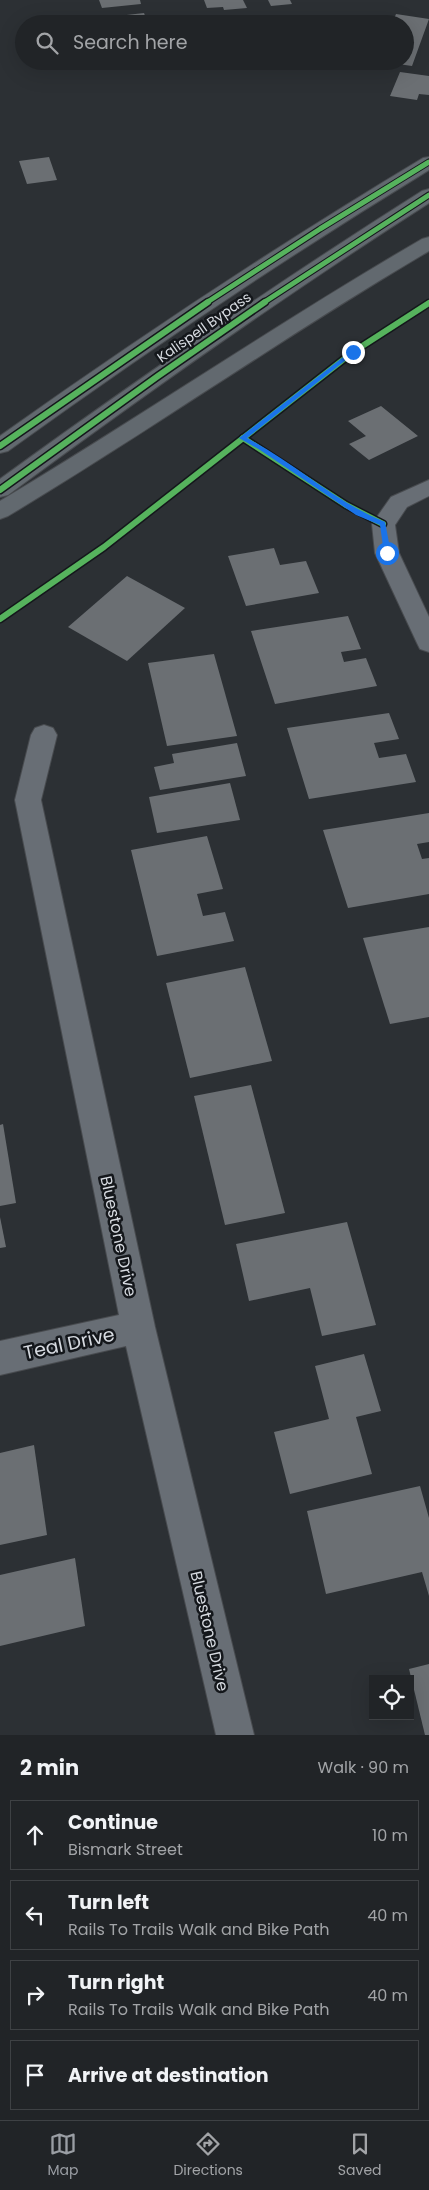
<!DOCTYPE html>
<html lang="en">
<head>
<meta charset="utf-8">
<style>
  :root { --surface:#212427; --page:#2d3033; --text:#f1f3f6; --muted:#a2a4a7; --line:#3e4144; --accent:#9a9ea4 }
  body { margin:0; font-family:Poppins,sans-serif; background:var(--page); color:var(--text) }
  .controls { position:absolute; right:15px; bottom:15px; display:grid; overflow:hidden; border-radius:0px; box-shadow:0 5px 20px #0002 }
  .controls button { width:45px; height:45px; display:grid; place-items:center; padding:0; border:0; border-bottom:1px solid var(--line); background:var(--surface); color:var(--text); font:25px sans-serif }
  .stop { position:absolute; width:15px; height:15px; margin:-11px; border:4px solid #1a73e8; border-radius:50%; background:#fff }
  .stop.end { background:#1a73e8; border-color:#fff; box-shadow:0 1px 5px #0008 }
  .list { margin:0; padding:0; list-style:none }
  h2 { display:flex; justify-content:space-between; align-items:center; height:65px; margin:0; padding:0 20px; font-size:21px }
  h2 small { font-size:16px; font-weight:400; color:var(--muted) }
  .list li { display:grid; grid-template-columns:32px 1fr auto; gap:15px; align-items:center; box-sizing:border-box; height:70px; margin:0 10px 10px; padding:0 10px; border:1px solid var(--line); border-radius:0px }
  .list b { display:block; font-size:19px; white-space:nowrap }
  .list p { margin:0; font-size:16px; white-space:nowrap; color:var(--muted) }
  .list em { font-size:16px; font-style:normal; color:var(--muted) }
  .icon { flex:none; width:28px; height:28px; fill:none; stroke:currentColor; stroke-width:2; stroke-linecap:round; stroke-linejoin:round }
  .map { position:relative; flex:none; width:429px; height:1735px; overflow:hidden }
  .search { position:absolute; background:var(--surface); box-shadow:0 5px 20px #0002; left:15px; right:15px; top:15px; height:55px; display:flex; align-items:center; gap:12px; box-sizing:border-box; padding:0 18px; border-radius:28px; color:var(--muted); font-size:19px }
  .sheet { height:385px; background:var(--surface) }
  nav { display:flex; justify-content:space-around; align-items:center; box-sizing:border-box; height:70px; border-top:1px solid var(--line); background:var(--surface); font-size:14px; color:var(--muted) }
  nav a { display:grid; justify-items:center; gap:2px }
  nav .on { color:var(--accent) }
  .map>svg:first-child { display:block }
  .building { fill:#6b6f73 }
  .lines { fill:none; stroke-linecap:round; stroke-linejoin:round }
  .minor-casing { stroke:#484b4f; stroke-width:2 }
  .trunk-casing { stroke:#484b4f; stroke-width:2 }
  .minor { fill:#686e75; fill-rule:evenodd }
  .trunk { fill:#62696f; fill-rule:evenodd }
  .cycleway-far1-casing { stroke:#14171b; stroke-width:7 }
  .cycleway-casing { stroke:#14171b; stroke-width:9 }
  .cycleway-far1 { stroke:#56b35d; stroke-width:5 }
  .cycleway { stroke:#56b35d; stroke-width:6 }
  .route { fill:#1a73e8 }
  .labels { text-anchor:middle; stroke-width:5; stroke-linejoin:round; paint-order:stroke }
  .far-street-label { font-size:14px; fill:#d6dae0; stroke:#14171b }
  .street-label { font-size:16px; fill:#d6dae0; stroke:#14171b }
  .near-street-label { font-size:19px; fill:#d6dae0; stroke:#14171b }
</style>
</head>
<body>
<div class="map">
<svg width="429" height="1735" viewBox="0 0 429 1735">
  <rect width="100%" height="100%" fill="#2c3034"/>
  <!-- building -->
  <g class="building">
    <path d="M99 0H140L141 4 102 8Z"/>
    <path d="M204 0H243L247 8 224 10 223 7 207 8Z"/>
    <path d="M268 0H290L292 4 271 6Z"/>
    <path d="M144 13 148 24H121L118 16Z"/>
    <path d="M396 14 429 19 412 66 384 62 405 61V24H392Z"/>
    <path d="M400 72 429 76V95L419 94 417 100 390 96Z"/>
    <path d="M49 157 57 180 27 184 19 161Z"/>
    <path d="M381 406 418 436 369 460 349 444 366 436 348 421Z"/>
    <path d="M274 548 280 565 306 561 319 593 246 606 228 556Z"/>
    <path d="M127 576 185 608 127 661 68 627Z"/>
    <path d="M348 616 361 649 341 652 344 662 366 658 377 686 275 704 251 631Z"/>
    <path d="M214 654 237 736 167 746 148 663Z"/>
    <path d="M389 713 399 739 374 743 379 758 406 754 416 782 309 799 287 728Z"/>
    <path d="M237 743 246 776 160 790 154 767 174 763 172 754Z"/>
    <path d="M230 783 240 820 157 833 149 797Z"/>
    <path d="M429 813V842L417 844 422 859 429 858V894L348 908 323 830Z"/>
    <path d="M207 836 223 889 197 894 203 916 225 912 234 941 157 956 131 850Z"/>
    <path d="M429 927V1017L390 1024 363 938Z"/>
    <path d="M245 967 272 1061 190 1078 166 983Z"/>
    <path d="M251 1085 285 1213 225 1225 194 1096Z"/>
    <path d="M3 1124 16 1203 0 1206V1125Z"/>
    <path d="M0 1217 6 1247 0 1248Z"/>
    <path d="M347 1222 376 1325 322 1336 310 1288 249 1301 236 1244Z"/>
    <path d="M364 1354 381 1411 356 1417 372 1474 290 1494 274 1432 329 1419 315 1366Z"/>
    <path d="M34 1445 47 1535 0 1545V1453Z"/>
    <path d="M420 1486 429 1518V1596L422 1572 326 1594 307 1511Z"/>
    <path d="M75 1558 85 1626 0 1646V1575Z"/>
    <path d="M429 1664V1735H425L409 1669Z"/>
  </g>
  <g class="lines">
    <!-- minor casing -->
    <g class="minor-casing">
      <g id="minor">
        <path d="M429 480V496L407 507 395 525 399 553 429 617V652L420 649 417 643 375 553 372 524 391 497Z"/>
        <path d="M44 725 53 728 57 735 41 800 155 1327 254 1735H216L126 1346 0 1375V1341L119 1315 15 800 31 735 35 728Z"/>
      </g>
    </g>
    <!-- trunk casing -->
    <g class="trunk-casing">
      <g id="trunk">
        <path d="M429 157V170C285 258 145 352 8 451L0 453V436C138 338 278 245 423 158Z"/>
        <path d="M429 189V203C285 295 145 394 8 495L0 497V479C138 379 278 282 422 191Z"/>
        <path d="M429 237V251C286 335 150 431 8 516L0 519V501C142 416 279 322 422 239Z"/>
      </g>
    </g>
    <!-- minor -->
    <use href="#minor" class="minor"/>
    <!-- trunk -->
    <use href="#trunk" class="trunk"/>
    <!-- cycleway-far1 casing -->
    <g class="cycleway-far1-casing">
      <g id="cycleway-far1">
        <path d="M206 303 320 229 429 162"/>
        <path d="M263 303 429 195"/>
      </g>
    </g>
    <!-- cycleway casing -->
    <g class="cycleway-casing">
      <g id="cycleway">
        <path d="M243 438 346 505 383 524"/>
        <path d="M0 446 208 302"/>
        <path d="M0 490 158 376 265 302"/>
        <path d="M0 619 104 547 353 352 429 303"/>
      </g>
    </g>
    <!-- cycleway-far1 -->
    <use href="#cycleway-far1" class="cycleway-far1"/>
    <!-- cycleway -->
    <use href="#cycleway" class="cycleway"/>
  </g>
  <!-- route -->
  <path class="route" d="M351 351 356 352 247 438C295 463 335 502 385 522L391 553 387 556 384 553 380 525 356 515 260 450 239 438Z"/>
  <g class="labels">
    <!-- far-street labels -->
    <g class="far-street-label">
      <text transform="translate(204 327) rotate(-35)" y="5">Kalispell Bypass</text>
    </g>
    <!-- street labels -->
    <g class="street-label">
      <text transform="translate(119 1236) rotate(78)" y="6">Bluestone Drive</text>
      <text transform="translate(210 1631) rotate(77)" y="6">Bluestone Drive</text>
    </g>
    <!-- near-street labels -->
    <g class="near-street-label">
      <text transform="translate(69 1343) rotate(-12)" y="7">Teal Drive</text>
    </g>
  </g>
</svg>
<div class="controls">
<button><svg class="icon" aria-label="locate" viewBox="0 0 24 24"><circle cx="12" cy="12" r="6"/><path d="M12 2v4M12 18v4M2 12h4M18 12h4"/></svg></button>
</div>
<div class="stop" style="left:387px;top:553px"></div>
<div class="stop end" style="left:353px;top:352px"></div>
<div class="search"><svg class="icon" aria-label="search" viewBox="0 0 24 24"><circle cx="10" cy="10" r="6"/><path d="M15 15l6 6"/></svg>Search here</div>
</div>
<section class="sheet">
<h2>2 min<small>Walk · 90 m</small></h2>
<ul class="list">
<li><svg class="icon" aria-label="ahead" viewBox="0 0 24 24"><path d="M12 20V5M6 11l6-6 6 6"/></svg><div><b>Continue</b><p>Bismark Street</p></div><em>10 m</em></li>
<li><svg class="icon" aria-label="left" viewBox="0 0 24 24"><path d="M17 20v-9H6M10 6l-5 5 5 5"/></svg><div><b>Turn left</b><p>Rails To Trails Walk and Bike Path</p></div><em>40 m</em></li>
<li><svg class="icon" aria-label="right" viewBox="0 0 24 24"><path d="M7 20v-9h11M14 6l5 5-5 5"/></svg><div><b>Turn right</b><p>Rails To Trails Walk and Bike Path</p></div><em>40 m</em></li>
<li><svg class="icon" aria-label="arrive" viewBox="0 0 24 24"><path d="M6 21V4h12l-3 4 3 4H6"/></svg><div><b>Arrive at destination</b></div></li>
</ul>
</section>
<nav>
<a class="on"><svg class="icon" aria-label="map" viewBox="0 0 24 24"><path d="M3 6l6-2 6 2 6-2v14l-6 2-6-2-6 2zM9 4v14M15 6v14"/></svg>Map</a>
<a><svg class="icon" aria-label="directions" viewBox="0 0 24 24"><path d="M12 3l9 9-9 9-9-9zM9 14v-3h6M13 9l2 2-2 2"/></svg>Directions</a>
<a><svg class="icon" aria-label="saved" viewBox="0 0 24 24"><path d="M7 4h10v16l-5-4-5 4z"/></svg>Saved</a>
</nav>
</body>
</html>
